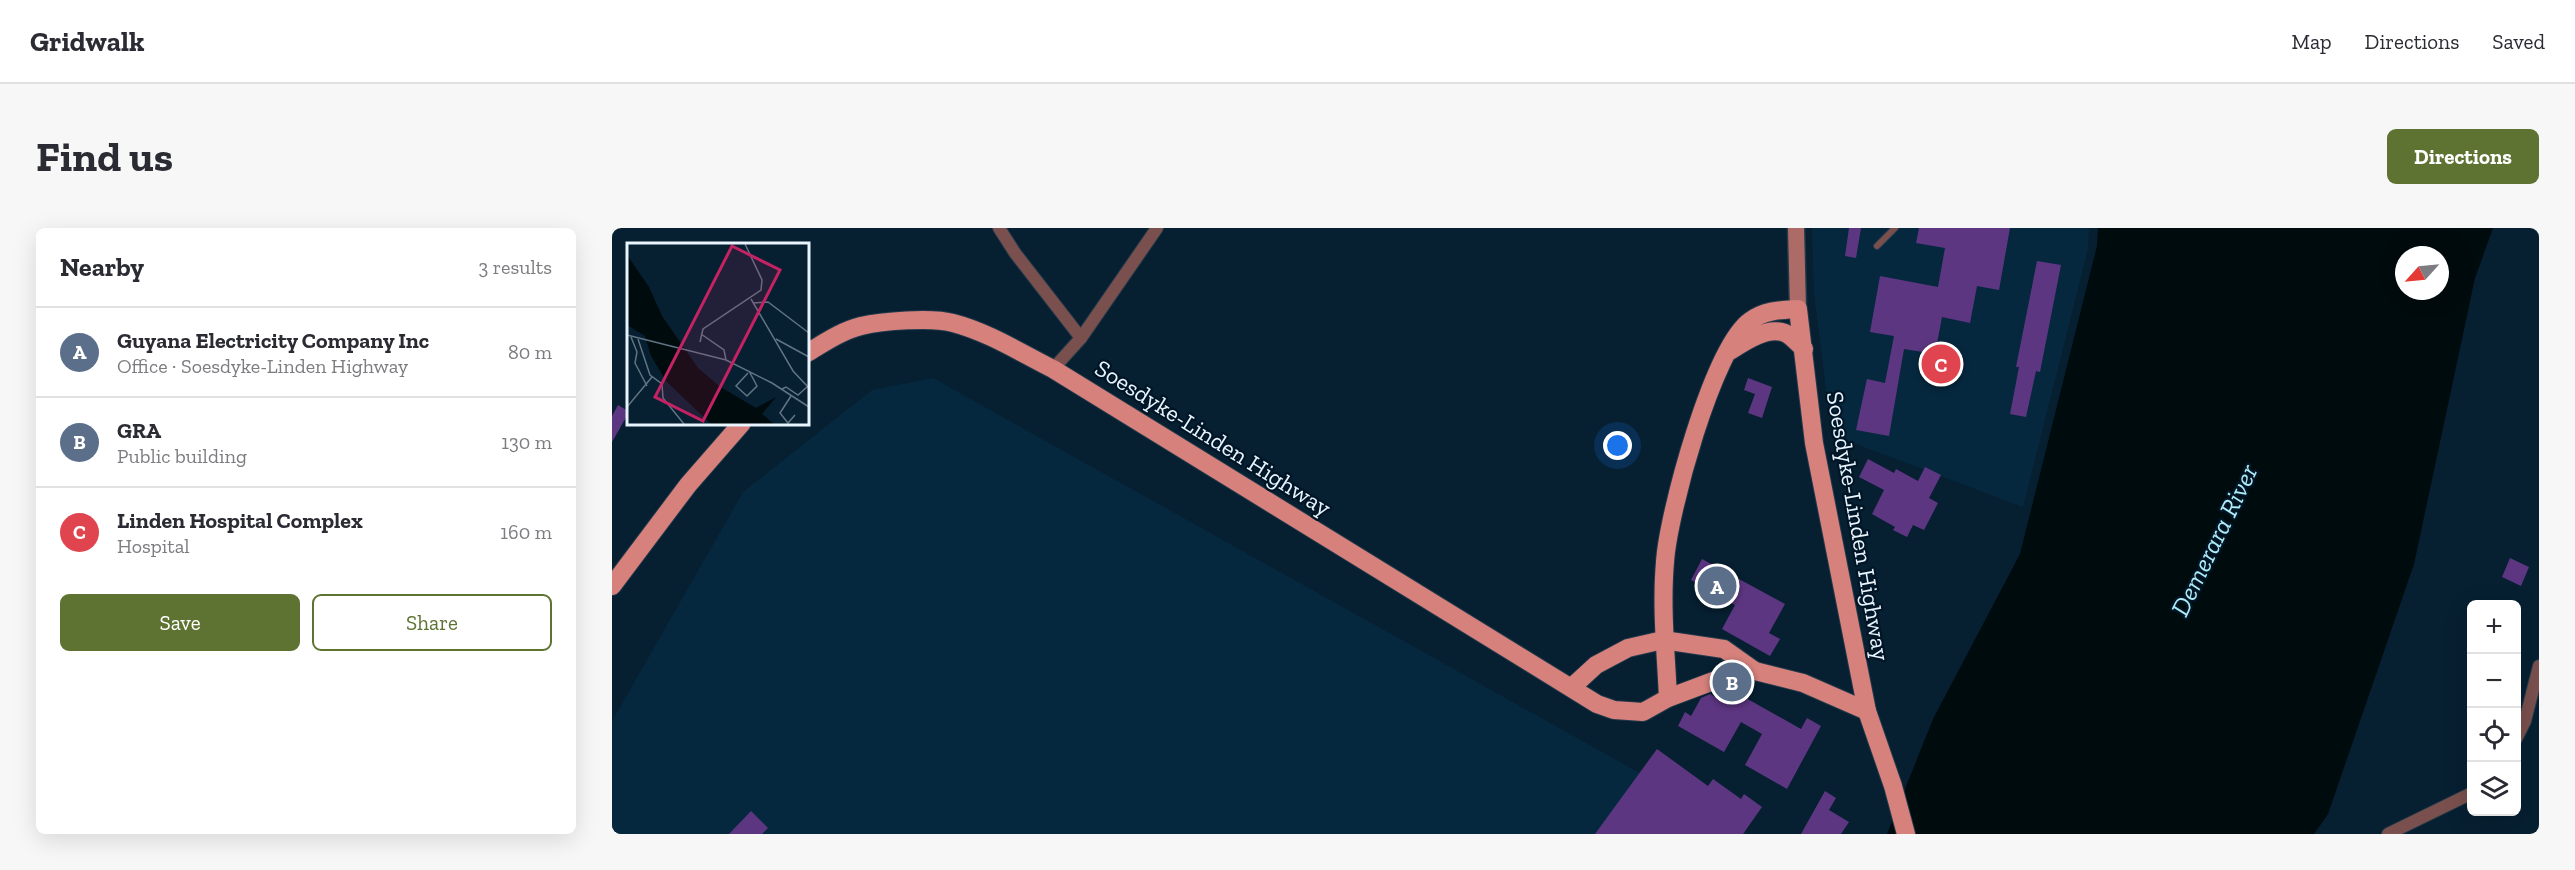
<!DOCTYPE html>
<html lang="en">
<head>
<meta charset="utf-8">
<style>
  :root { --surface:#fff; --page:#f7f7f7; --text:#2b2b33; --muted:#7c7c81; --line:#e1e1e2; --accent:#5e7332 }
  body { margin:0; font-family:"Zilla Slab",serif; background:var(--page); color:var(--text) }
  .controls { position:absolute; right:18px; bottom:18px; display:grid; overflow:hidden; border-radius:9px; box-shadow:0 6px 24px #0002 }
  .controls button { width:54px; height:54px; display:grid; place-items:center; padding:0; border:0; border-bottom:2px solid var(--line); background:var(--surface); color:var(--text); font:30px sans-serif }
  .compass { position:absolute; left:1783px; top:18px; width:54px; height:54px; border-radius:50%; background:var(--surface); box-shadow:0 6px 24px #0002; rotate:243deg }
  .you { position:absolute; left:1006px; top:218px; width:21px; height:21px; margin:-15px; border:4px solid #fff; border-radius:50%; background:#1a73e8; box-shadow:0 0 0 9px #1a73e833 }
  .badge { display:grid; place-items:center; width:39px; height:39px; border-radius:50%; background:var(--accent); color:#fff; font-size:20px; font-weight:700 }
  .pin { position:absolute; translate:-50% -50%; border:3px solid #fff; box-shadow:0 2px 6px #0006 }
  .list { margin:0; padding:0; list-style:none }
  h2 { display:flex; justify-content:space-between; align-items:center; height:78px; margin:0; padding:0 24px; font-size:26px }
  h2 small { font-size:20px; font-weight:400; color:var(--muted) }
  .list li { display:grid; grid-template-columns:39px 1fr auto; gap:18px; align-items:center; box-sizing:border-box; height:90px; padding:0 24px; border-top:2px solid var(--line) }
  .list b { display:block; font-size:22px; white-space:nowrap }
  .list p { margin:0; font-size:20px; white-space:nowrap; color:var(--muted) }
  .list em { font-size:20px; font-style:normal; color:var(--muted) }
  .actions { display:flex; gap:12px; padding:18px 24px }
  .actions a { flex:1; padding:14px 0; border:2px solid var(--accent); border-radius:9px; text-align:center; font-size:21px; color:var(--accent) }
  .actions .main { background:var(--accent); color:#fff }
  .icon { flex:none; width:33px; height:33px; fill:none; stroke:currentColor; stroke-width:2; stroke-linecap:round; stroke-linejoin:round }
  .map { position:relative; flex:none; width:1927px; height:606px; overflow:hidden; border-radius:9px }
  header { display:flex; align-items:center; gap:36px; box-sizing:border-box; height:84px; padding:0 30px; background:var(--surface); border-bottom:2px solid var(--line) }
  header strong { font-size:28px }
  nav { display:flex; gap:33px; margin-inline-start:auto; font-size:21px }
  .intro { display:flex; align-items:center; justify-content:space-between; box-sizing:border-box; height:144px; padding:0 36px }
  h1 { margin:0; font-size:42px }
  .button { padding:15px 27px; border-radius:9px; background:var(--accent); color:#fff; font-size:21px; font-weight:700 }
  main { display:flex; gap:36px; padding:0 36px }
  aside { flex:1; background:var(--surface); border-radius:9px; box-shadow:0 6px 24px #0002 }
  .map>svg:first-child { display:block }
  .built { fill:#06283f }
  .water { fill:#000b0e; fill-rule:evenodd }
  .building { fill:#5d3682 }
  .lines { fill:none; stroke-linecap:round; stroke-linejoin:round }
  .lane-casing { stroke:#21394a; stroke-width:8 }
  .street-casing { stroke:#21394a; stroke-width:14 }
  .secondary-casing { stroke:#21394a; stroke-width:19 }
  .primary-casing { stroke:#21394a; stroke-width:20 }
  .lane { stroke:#79504d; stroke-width:6 }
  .street { stroke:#79504d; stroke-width:12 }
  .secondary { stroke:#ad6b68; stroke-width:16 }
  .primary { stroke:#d6817c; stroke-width:18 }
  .labels { text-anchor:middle; stroke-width:4.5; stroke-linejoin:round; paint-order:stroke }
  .street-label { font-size:24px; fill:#e8f4fe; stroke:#001627 }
  .water-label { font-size:26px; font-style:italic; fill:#afecf5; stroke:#001627 }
  .inset-road { fill:none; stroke:#607483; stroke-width:1.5 }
  .view { fill:#c42363; fill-opacity:0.15; stroke:#c42363; stroke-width:3 }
  .inset-edge { fill:none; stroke:#e8f4fe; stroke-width:3 }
</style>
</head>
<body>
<header>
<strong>Gridwalk</strong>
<nav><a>Map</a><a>Directions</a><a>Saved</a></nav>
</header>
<div class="intro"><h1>Find us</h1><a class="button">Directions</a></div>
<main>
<aside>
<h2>Nearby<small>3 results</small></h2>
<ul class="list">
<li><span class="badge" style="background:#5c6f8a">A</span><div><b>Guyana Electricity Company Inc</b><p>Office · Soesdyke-Linden Highway</p></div><em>80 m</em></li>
<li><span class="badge" style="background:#5c6f8a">B</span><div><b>GRA</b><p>Public building</p></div><em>130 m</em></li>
<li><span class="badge" style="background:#e0444e">C</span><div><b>Linden Hospital Complex</b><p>Hospital</p></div><em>160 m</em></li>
</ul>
<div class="actions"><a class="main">Save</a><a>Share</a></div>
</aside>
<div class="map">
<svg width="1927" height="606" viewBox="0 0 1927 606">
  <rect width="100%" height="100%" fill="#061f31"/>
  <!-- built -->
  <g class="built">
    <path d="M1200 0H1477L1476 21 1411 279 1220 207 1202 65Z"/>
    <path d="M321 150 1137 606H0V493L131 264 260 162Z"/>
  </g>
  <!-- water -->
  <path class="water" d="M1486 0H1881L1863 50 1802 336 1716 586 1702 606H1275L1321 491 1408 326 1485 18ZM1792 27H1828V63H1792Z"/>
  <!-- building -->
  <g class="building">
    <path d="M1237 0H1249L1244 30 1233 28Z"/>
    <path d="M1307 0H1398L1387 62 1365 58 1358 95 1330 89 1323 126 1292 121 1277 208 1244 202 1255 151 1273 155 1282 108 1258 104 1268 48 1326 59 1333 20 1304 15Z"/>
    <path d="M1425 33 1449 37 1428 144 1424 143 1414 189 1398 186 1407 139H1404Z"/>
    <path d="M1136 150 1160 159 1150 190 1136 185 1143 166 1132 162Z"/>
    <path d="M6 177 16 183V186L0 214V188Z"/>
    <path d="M1256 231 1282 245 1284 241 1306 253 1313 239 1329 247 1317 270 1326 275 1312 302 1301 297 1295 309 1281 302 1283 299 1260 286 1272 262 1247 249Z"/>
    <path d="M1898 330 1917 339 1909 358 1890 349Z"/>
    <path d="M1090 331 1173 376 1157 405 1168 411 1158 428 1110 401 1123 377 1079 352Z"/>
    <path d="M1125 465 1189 501 1195 490 1209 498 1175 561 1133 537 1150 506 1129 494 1112 524 1066 498 1073 484 1079 488 1089 470 1098 466 1118 477Z"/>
    <path d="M1045 521 1096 558 1101 551 1129 571 1132 566 1150 579 1131 606H983Z"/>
    <path d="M1213 563 1224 570 1217 582 1237 594 1229 606H1189Z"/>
    <path d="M139 583 156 600 150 606H117Z"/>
  </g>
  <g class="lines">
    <!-- lane casing -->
    <g class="lane-casing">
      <path id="lane" d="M1265 18 1283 0"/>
    </g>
    <!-- street casing -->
    <g class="street-casing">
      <g id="street">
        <path d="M387 0 403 25 469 110"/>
        <path d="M441 141 469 110 545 0"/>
        <path d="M1904 511 1913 493 1927 438"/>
        <path d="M1776 606 1860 565"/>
      </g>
    </g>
    <!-- secondary casing -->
    <g class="secondary-casing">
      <path id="secondary" d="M1184 0 1186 81"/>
    </g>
    <!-- primary casing -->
    <g class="primary-casing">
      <g id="primary">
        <path d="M1118 123C1132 114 1155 98 1173 105 1180 108 1187 117 1192 121"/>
        <path d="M195 125C212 115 229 103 249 98 270 93 320 89 341 95 376 104 409 125 441 141L985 476 1002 482 1031 484 1056 470 1120 446 1143 443 1191 455 1255 483"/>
        <path d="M0 358 76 257 130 195"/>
        <path d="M960 459 984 437 1016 420 1051 412 1112 421 1143 443"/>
        <path d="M1056 470C1054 425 1049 380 1053 334 1056 286 1101 120 1138 93 1153 82 1169 82 1186 81L1202 215 1255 483 1281 558 1294 606"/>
      </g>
    </g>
    <!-- lane -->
    <use href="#lane" class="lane"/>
    <!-- street -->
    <use href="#street" class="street"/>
    <!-- secondary -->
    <use href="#secondary" class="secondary"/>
    <!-- primary -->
    <use href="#primary" class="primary"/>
  </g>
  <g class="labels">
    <!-- street labels -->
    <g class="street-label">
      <text transform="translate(601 210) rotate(32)" y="8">Soesdyke-Linden Highway</text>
      <text transform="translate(1246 298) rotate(80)" y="8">Soesdyke-Linden Highway</text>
    </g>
    <!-- water labels -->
    <g class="water-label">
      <text transform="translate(1602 312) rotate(-64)" y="9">Demerara River</text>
    </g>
  </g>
  <!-- overview -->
  <g transform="translate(15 15)">
    <rect width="182" height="182" fill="#061f31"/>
    <path d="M0 12 22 44 35 73 71 125 92 143 129 165 149 154 135 171 147 181H84L39 138 24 113 18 93 0 82Z" fill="#000b0e"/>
    <path class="inset-road" d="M124 56 166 128 182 145M126 60 141 59 182 90M0 92 99 117 97 107 74 91M4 94 10 109 8 120 20 143M11 96 23 132 35 141 36 155 57 181M149 96 182 114M73 99 76 86 134 47 135 37 118 1M99 117 145 140 182 164M121 130 109 143 120 153 130 143 122 128M155 146 159 144 171 152 180 144M164 153 153 170 161 180 168 172M0 164 25 134"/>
    <path class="view" d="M105 3 153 27 76 178 28 154Z"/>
    <rect width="182" height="182" class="inset-edge"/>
  </g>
</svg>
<div class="controls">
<button>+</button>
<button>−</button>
<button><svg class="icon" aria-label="locate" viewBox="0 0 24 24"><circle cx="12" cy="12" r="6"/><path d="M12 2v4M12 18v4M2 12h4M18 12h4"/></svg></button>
<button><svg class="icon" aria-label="layers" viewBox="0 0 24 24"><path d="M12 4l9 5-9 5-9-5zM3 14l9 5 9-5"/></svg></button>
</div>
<svg class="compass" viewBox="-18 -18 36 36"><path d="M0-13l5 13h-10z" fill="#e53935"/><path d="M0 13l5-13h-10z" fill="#7c7c81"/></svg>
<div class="you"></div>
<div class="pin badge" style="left:1105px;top:358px;background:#5c6f8a">A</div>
<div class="pin badge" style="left:1120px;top:454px;background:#5c6f8a">B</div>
<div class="pin badge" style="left:1329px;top:136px;background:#e0444e">C</div>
</div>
</main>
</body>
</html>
